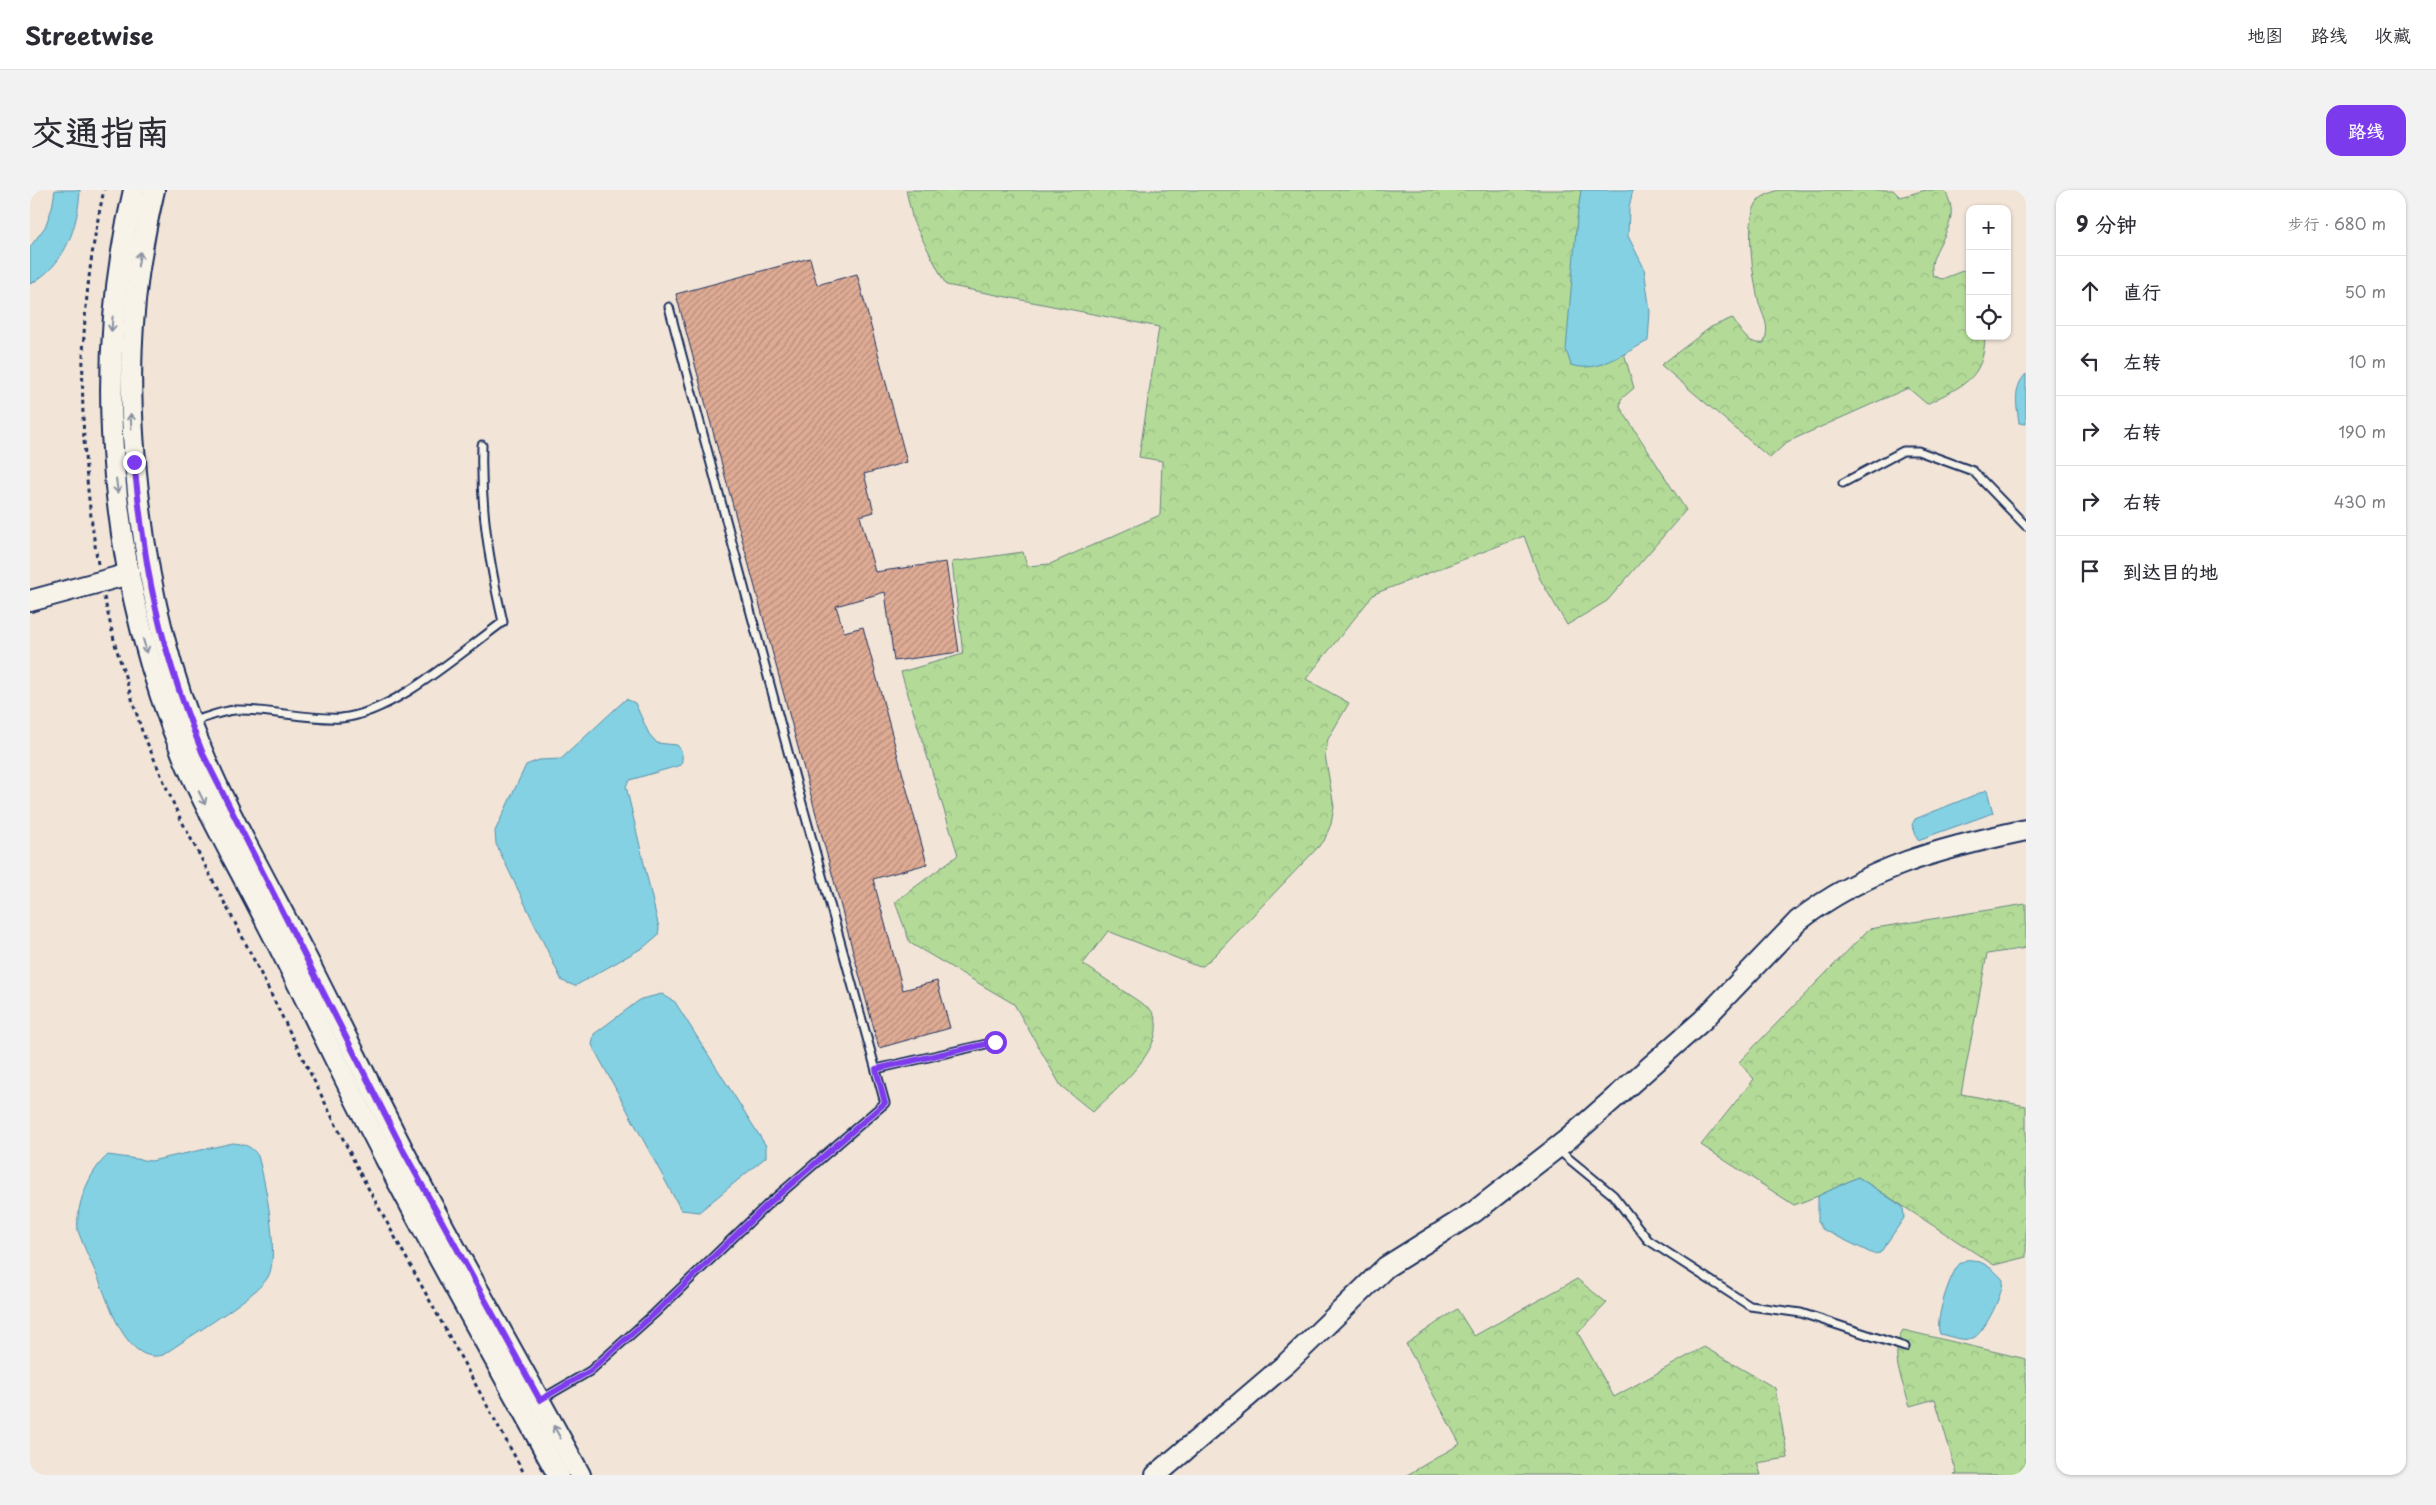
<!DOCTYPE html>
<html lang="zh">
<head>
<meta charset="utf-8">
<style>
  :root { --surface:#fff; --page:#f2f2f3; --text:#2b2b33; --muted:#7c7c81; --line:#e1e1e2; --accent:#7c3aed }
  body { margin:0; font-family:"Playpen Sans","LXGW WenKai TC",sans-serif; background:var(--page); color:var(--text) }
  .controls { position:absolute; right:15px; top:15px; display:grid; overflow:hidden; border-radius:10px; box-shadow:0 1px 4px #0004 }
  .controls button { width:45px; height:45px; display:grid; place-items:center; padding:0; border:0; border-bottom:1px solid var(--line); background:var(--surface); color:var(--text); font:25px sans-serif }
  .stop { position:absolute; width:15px; height:15px; margin:-11px; border:4px solid #7c3aed; border-radius:50%; background:#fff }
  .stop.end { background:#7c3aed; border-color:#fff; box-shadow:0 1px 5px #0008 }
  .list { margin:0; padding:0; list-style:none }
  h2 { display:flex; justify-content:space-between; align-items:center; height:65px; margin:0; padding:0 20px; font-size:21px }
  h2 small { font-size:16px; font-weight:400; color:var(--muted) }
  .list li { display:grid; grid-template-columns:32px 1fr auto; gap:15px; align-items:center; box-sizing:border-box; height:70px; padding:0 20px; border-top:1px solid var(--line) }
  .list b { display:block; font-size:19px; white-space:nowrap }
  .list em { font-size:16px; font-style:normal; color:var(--muted) }
  .icon { flex:none; width:28px; height:28px; fill:none; stroke:currentColor; stroke-width:2; stroke-linecap:round; stroke-linejoin:round }
  .map { position:relative; flex:none; width:1996px; height:1285px; overflow:hidden; border-radius:15px }
  header { display:flex; align-items:center; gap:30px; box-sizing:border-box; height:70px; padding:0 25px; background:var(--surface); border-bottom:1px solid var(--line) }
  header strong { font-size:24px }
  nav { display:flex; gap:28px; margin-inline-start:auto; font-size:18px }
  .intro { display:flex; align-items:center; justify-content:space-between; box-sizing:border-box; height:120px; padding:0 30px }
  h1 { margin:0; font-size:35px }
  .button { padding:12px 22px; border-radius:15px; background:var(--accent); color:#fff; font-size:18px; font-weight:700 }
  main { display:flex; gap:30px; padding:0 30px }
  aside { flex:1; background:var(--surface); border-radius:15px; box-shadow:0 1px 4px #0004 }
  .map>svg:first-child { display:block }
  .forest { fill:url(#forest-crowns); stroke:#67857a }
  .water { fill:#83d1e2; stroke:#5990ad }
  .building { fill:url(#building-hatch); stroke:#1b2f5e }
  .lines { fill:none; stroke-linecap:round; stroke-linejoin:round }
  .lane-casing { stroke:#1b2f5e; stroke-width:11 }
  .secondary-casing { stroke:#1b2f5e; stroke-width:24 }
  .path { stroke:#1b2f5e; stroke-width:3; stroke-dasharray:4 4; stroke-linecap:butt }
  .lane { stroke:#f7f3e8; stroke-width:7 }
  .secondary { stroke:#f7f3e8; stroke-width:20 }
  .oneway { stroke:#8991a3 }
  .route { stroke:#7c3aed; stroke-width:6 }
</style>
</head>
<body>
<header>
<strong>Streetwise</strong>
<nav><a>地图</a><a>路线</a><a>收藏</a></nav>
</header>
<div class="intro"><h1>交通指南</h1><a class="button">路线</a></div>
<main>
<div class="map">
<svg width="1996" height="1285" viewBox="0 0 1996 1285">
  <defs>
    <pattern id="forest-crowns" width="20" height="18" patternUnits="userSpaceOnUse" patternTransform="scale(1.25)"><rect width="20" height="18" fill="#b3db97"/><path d="M2 6a3 3 0 1 1 6 0M12 15a3 3 0 1 1 6 0" fill="none" stroke="#99bc85"/></pattern>
    <pattern id="building-hatch" width="6" height="6" patternUnits="userSpaceOnUse" patternTransform="scale(1.25)"><rect width="6" height="6" fill="#dfab94"/><path d="M-1 1l2-2M0 6l6-6M5 7l2-2" fill="none" stroke="#b48c7c"/></pattern>
  </defs>
  <rect width="100%" height="100%" fill="#f2e5d7"/>
  <filter id="ink" filterUnits="userSpaceOnUse"><feTurbulence type="fractalNoise" baseFrequency=".02" numOctaves="2"/><feDisplacementMap in="SourceGraphic" scale="10" xChannelSelector="R" yChannelSelector="G"/><feConvolveMatrix kernelMatrix="1 2 1 2 8 2 1 2 1" color-interpolation-filters="sRGB"/></filter>
  <g filter="url(#ink)">
    <!-- forest -->
    <g class="forest">
      <path d="M876 0H1551L1546 43 1570 174 1594 163 1604 198 1591 209 1590 217 1656 320 1577 411 1537 435 1510 389 1494 346 1344 404 1276 489 1319 513 1298 549 1295 565 1304 617 1301 634 1294 651 1186 764 1173 776 1164 775 1078 741 1053 774 1120 819C1146 851 1084 901 1063 922L1031 896 984 814 880 753 865 712 928 665 871 482 933 464 922 372 993 362 997 376 1020 374 1130 325 1132 271 1109 267 1129 137 916 95 883 31Z"/>
      <path d="M1748 0H1863L1870 7 1896 0H1914C1938 36 1894 58 1903 86L1912 89 1940 78V146H1955C1954 191 1932 195 1897 214L1878 198 1757 252 1740 268 1631 175 1681 137 1702 128C1711 141 1717 155 1734 153 1741 132 1732 128 1728 109 1723 87 1715 33 1726 14 1730 6 1741 3 1748 0Z"/>
      <path d="M1996 714V758L1957 764 1931 904 1996 916V1067L1964 1075 1828 987 1788 1006 1764 1015 1671 955 1724 889 1709 872 1839 739Z"/>
      <path d="M1547 1089 1577 1113 1548 1143 1584 1207 1674 1157 1745 1198 1758 1268 1727 1273 1731 1285H1377L1430 1254 1376 1154 1427 1119 1444 1146Z"/>
      <path d="M1873 1140 1996 1169V1285H1924L1927 1284 1905 1209 1880 1216C1872 1190 1859 1165 1873 1140Z"/>
    </g>
    <!-- water -->
    <g class="water">
      <path d="M25 0H50C48 37 35 76 0 94V57L15 37 22 18Z"/>
      <path d="M1551 0H1603L1599 17 1598 46 1614 78 1620 122 1618 151C1596 162 1567 184 1541 175L1536 160 1547 28Z"/>
      <path d="M1996 184V234L1989 233C1987 216 1982 198 1996 184Z"/>
      <path d="M596 509 605 513 619 544 627 553 647 555C653 561 653 567 651 575L600 590 596 596 629 738 628 745 614 757 545 796 532 791 466 654 465 641 496 575 509 570 531 569Z"/>
      <path d="M1957 600 1963 623 1888 650 1882 635 1885 629Z"/>
      <path d="M632 804 645 812 736 956V967L669 1022 651 1020 562 855 564 844 611 809Z"/>
      <path d="M203 953C214 954 222 956 228 966 235 990 250 1066 238 1087 228 1106 155 1149 133 1165 97 1175 80 1116 69 1090 62 1074 54 1058 48 1041 45 1017 59 981 78 965L121 971Z"/>
      <path d="M1828 987 1873 1017 1874 1028 1850 1063 1843 1064 1792 1039 1788 1031V1006Z"/>
      <path d="M1936 1070C1950 1068 1965 1080 1973 1090 1973 1104 1956 1139 1945 1147 1936 1153 1920 1146 1910 1144 1904 1132 1919 1088 1927 1077 1929 1073 1933 1072 1936 1070Z"/>
    </g>
    <!-- building -->
    <path class="building" d="M780 68 787 95 827 84 877 272 834 284 844 322 830 326 845 382 916 372 929 462 864 471 855 402 806 416 814 442 833 437 897 674 843 689 873 800 907 791 920 838 849 858 646 104Z"/>
    <g class="lines">
      <!-- lane casing -->
      <g class="lane-casing">
        <g id="lane">
          <path d="M1813 293 1873 261H1888L1943 281 1996 336"/>
          <path d="M161 532C175 528 191 521 205 520 240 519 276 530 311 528 364 523 430 463 473 432 459 371 450 318 452 255"/>
          <path d="M846 879 965 852"/>
          <path d="M1527 959 1583 1005 1618 1050 1720 1116 1771 1123 1875 1157"/>
          <path d="M510 1210 560 1181 624 1124 737 1015 855 913 768 599 639 117"/>
        </g>
      </g>
      <!-- secondary casing -->
      <g class="secondary-casing">
        <g id="secondary">
          <path d="M104 0C60 186 81 391 154 568 168 602 186 635 203 668 226 711 248 754 270 798 299 856 327 915 358 973 413 1078 472 1181 528 1285"/>
          <path d="M124 0C97 114 96 203 110 319 120 403 139 483 172 561 204 638 248 711 285 785 315 844 343 902 373 960 429 1070 492 1176 550 1285"/>
          <path d="M0 411 99 384"/>
          <path d="M1126 1285 1257 1173 1356 1077 1444 1022 1538 949 1673 830 1768 731C1837 677 1912 658 1996 640"/>
        </g>
      </g>
      <!-- path -->
      <g class="path">
        <path d="M68 374C47 248 46 125 74 0"/>
        <path d="M74 407 85 454 112 541 148 624 215 752 331 985 495 1285"/>
      </g>
      <!-- lane -->
      <use href="#lane" class="lane"/>
      <!-- secondary -->
      <use href="#secondary" class="secondary"/>
    </g>
    <!-- one-way arrows -->
    <defs><path id="oneway-shaft" d="M-6 0H5M1.5-3L5.5 0L1.5 3" fill="none" stroke-width="1.6" stroke-linecap="round" stroke-linejoin="round" transform="scale(1.25)"/></defs>
    <g class="oneway">
      <use href="#oneway-shaft" transform="translate(109 69) rotate(-81)"/>
      <use href="#oneway-shaft" transform="translate(82 134) rotate(95)"/>
      <use href="#oneway-shaft" transform="translate(101 231) rotate(-93)"/>
      <use href="#oneway-shaft" transform="translate(87 296) rotate(83)"/>
      <use href="#oneway-shaft" transform="translate(115 456) rotate(74)"/>
      <use href="#oneway-shaft" transform="translate(172 608) rotate(64)"/>
      <use href="#oneway-shaft" transform="translate(527 1242) rotate(-119)"/>
    </g>
  </g>
  <g class="lines" filter="url(#ink)">
    <!-- route -->
    <path class="route" d="M104 272C109 314 113 358 122 400 133 456 151 510 173 564L374 962 510 1210 560 1181 624 1124 737 1015 855 913 846 879 965 852"/>
  </g>
</svg>
<div class="controls">
<button>+</button>
<button>−</button>
<button><svg class="icon" aria-label="locate" viewBox="0 0 24 24"><circle cx="12" cy="12" r="6"/><path d="M12 2v4M12 18v4M2 12h4M18 12h4"/></svg></button>
</div>
<div class="stop" style="left:965px;top:852px"></div>
<div class="stop end" style="left:104px;top:272px"></div>
</div>
<aside>
<h2>9 分钟<small>步行 · 680 m</small></h2>
<ul class="list">
<li><svg class="icon" aria-label="ahead" viewBox="0 0 24 24"><path d="M12 20V5M6 11l6-6 6 6"/></svg><div><b>直行</b></div><em>50 m</em></li>
<li><svg class="icon" aria-label="left" viewBox="0 0 24 24"><path d="M17 20v-9H6M10 6l-5 5 5 5"/></svg><div><b>左转</b></div><em>10 m</em></li>
<li><svg class="icon" aria-label="right" viewBox="0 0 24 24"><path d="M7 20v-9h11M14 6l5 5-5 5"/></svg><div><b>右转</b></div><em>190 m</em></li>
<li><svg class="icon" aria-label="right" viewBox="0 0 24 24"><path d="M7 20v-9h11M14 6l5 5-5 5"/></svg><div><b>右转</b></div><em>430 m</em></li>
<li><svg class="icon" aria-label="arrive" viewBox="0 0 24 24"><path d="M6 21V4h12l-3 4 3 4H6"/></svg><div><b>到达目的地</b></div></li>
</ul>
</aside>
</main>
</body>
</html>
